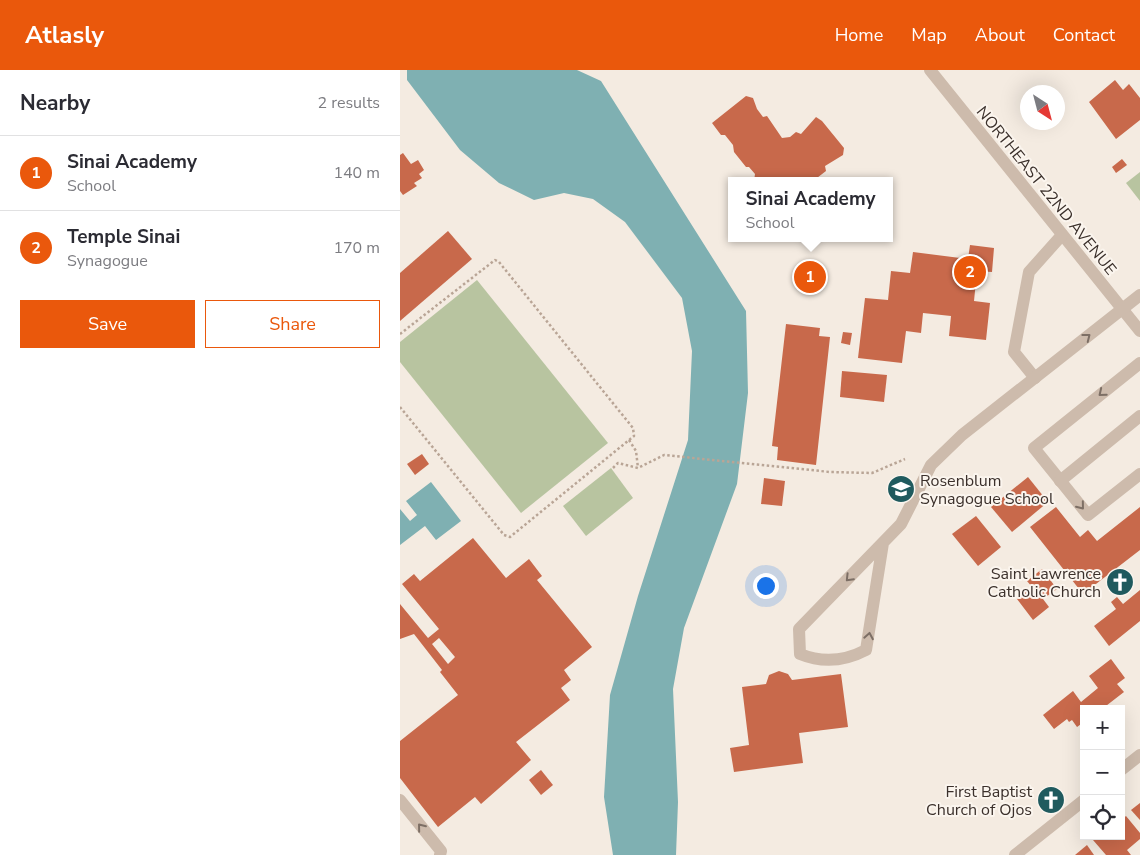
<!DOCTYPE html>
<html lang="en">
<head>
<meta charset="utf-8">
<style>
  :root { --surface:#fff; --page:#f7f7f7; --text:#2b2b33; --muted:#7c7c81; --line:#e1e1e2; --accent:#ea580c }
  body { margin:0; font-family:"Nunito Sans",sans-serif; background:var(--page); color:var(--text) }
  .controls { position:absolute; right:15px; bottom:15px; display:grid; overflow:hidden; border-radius:0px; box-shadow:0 5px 20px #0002 }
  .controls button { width:45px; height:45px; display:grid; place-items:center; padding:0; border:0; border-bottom:1px solid var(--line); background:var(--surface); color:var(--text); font:25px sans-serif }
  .compass { position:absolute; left:620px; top:15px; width:45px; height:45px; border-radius:50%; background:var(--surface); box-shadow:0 5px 20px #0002; rotate:144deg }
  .you { position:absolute; left:365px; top:515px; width:18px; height:18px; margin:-12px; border:4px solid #fff; border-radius:50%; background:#1a73e8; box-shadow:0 0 0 8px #1a73e833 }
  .badge { display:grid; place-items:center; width:32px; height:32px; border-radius:50%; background:var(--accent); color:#fff; font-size:16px; font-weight:700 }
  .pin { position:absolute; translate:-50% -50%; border:2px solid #fff; box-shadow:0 1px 5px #0006 }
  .popup { position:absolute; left:328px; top:107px; width:165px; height:65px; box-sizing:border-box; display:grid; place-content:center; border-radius:0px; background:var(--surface); filter:drop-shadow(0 1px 4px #0005); font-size:16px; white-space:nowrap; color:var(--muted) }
  .popup b { font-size:19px; color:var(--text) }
  .popup::after { content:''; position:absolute; left:50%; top:100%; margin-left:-10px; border:10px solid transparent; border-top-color:var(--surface) }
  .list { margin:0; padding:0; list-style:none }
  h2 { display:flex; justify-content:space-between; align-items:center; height:65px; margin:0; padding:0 20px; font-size:21px }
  h2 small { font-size:16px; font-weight:400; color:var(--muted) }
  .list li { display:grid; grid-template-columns:32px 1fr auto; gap:15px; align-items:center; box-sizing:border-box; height:75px; padding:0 20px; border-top:1px solid var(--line) }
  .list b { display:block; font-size:19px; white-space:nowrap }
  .list p { margin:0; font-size:16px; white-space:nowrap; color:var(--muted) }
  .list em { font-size:16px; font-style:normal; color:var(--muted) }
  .actions { display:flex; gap:10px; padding:15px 20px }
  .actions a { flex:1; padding:11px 0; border:1px solid var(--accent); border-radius:0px; text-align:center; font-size:18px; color:var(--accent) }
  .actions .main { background:var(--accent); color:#fff }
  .icon { flex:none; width:28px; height:28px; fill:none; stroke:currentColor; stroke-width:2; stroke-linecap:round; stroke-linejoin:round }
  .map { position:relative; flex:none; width:740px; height:785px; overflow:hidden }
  header { display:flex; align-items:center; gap:30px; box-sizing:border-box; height:70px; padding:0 25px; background:var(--accent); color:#fff }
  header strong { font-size:24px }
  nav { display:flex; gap:28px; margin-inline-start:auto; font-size:18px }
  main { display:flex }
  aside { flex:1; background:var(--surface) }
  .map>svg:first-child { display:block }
  .green { fill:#b8c4a0 }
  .water { fill:#7fb0b2 }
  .building { fill:#c8694b; fill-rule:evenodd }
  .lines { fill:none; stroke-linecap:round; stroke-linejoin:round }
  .path { stroke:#b9a596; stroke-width:2.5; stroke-dasharray:2.5 2.5; stroke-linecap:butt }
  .minor { stroke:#cdbbac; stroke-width:12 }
  .oneway { stroke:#7d6f65 }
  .labels { text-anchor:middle; stroke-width:4; stroke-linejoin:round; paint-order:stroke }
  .street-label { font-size:16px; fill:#3b302b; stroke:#fbf5ee }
  .poi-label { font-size:16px; fill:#3b302b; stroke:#fbf5ee; text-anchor:end }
</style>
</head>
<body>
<header>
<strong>Atlasly</strong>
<nav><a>Home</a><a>Map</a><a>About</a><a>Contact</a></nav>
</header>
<main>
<aside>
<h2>Nearby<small>2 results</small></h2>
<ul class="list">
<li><span class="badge">1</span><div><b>Sinai Academy</b><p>School</p></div><em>140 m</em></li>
<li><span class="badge">2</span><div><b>Temple Sinai</b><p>Synagogue</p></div><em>170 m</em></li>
</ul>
<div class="actions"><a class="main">Save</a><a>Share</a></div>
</aside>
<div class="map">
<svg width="740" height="785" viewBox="0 0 740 785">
  <rect width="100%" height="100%" fill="#f4ebe1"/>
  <!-- green -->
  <g class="green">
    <path d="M740 102V131L726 113Z"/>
    <path d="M77 210 208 373 121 443 0 292V272Z"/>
    <path d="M211 398 233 428 186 466 163 436Z"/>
  </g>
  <!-- water -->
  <g class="water">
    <path d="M7 0H177L201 11 346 241 348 323 337 414 284 558 273 619 278 732 276 785H213L204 727 210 625 238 526 288 370 292 281 282 228 225 152 193 129 164 123 134 130 99 113 60 80 7 10Z"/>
    <path d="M31 412 61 451 36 470 25 456 0 475V439L10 451 17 445 6 431Z"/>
  </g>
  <!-- building -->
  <g class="building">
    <path d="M715 10 723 20 729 14 740 28V50L716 69 689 32Z"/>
    <path d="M346 26 353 28 357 39 363 47 367 46 382 68 390 67 396 62 401 64 416 47 422 51 444 78 443 85 425 96 426 101 413 111H354L355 104 349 97H346L334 82 333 75 325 65H321L312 53Z"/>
    <path d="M3 83 11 94 18 90 24 100 19 104 22 108 14 113 17 116 3 125 0 121V85Z"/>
    <path d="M722 89 727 95 716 103 712 97Z"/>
    <path d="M48 161 72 189 0 251V203Z"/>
    <path d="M570 175 594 178 592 202 577 201 574 231 590 233 586 270 549 266 551 246 523 243 521 263 506 261 502 293 458 288 465 228 488 230 491 201 510 203 513 182 568 189Z"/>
    <path d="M386 254 420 258 419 266 430 267 416 395 377 390 378 377 372 376Z"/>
    <path d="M443 262 452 263 450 275 441 273Z"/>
    <path d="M442 301 487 305 484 332 440 327Z"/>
    <path d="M22 384 29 394 15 405 7 394Z"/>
    <path d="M628 407 648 432 612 462 591 437Z"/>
    <path d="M364 408 385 411 382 436 361 434Z"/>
    <path d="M656 437 680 467 688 460 697 471 740 437V480L683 524 630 457Z"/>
    <path d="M576 446 601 477 578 496 552 464Z"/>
    <path d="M73 468 106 508 129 489 142 506 137 510 192 577 164 600 171 610 161 618 170 630 116 672 131 690 81 734 75 727 38 757 0 708V671L58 625 40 602 42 600 14 564 0 569V534L28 568 39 559 2 514 14 504 20 511ZM39 568 55 587 48 594 32 574Z"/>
    <path d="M642 499 657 519 643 529 649 537 633 550 617 529 632 517 627 511Z"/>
    <path d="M740 520V551L709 576 694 556 716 539 711 532 717 527 723 534Z"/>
    <path d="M711 589 725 608 717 614 724 622 702 639H684V652L677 657 672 650 669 652 667 649 654 659 643 645 673 621 681 632 698 618 689 606Z"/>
    <path d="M379 601 388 604 392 610 441 604 448 657 399 663 403 693 334 702 330 678 349 675 342 617 366 614 369 605Z"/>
    <path d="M141 700 153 715 141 725 129 710Z"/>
    <path d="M740 733V750L731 740Z"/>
    <path d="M726 746 740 763V769L727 780 731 785H706L693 770 698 766H721V750Z"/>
    <path d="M687 775 694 785H675Z"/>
  </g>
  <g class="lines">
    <!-- path -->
    <g class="path">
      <path d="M0 264 95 190 99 192 233 358 234 366 110 467 104 465 0 337"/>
      <path d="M229 370 236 381 238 398"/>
      <path d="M213 398 218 393 238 398 264 385 430 402 472 403 505 389"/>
    </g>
    <!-- minor -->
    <g class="minor">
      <path d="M530 0 740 261"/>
      <path d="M740 293 634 378 688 445 740 404"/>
      <path d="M635 308 614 282 629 202 662 165"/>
      <path d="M660 411 740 346"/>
      <path d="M483 473 466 580C445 591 422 593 400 584L399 559 501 454 531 395 562 365 740 225"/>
      <path d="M721 700 740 685"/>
      <path d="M0 730 41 781 40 785"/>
      <path d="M615 785 684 730"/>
    </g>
  </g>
  <!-- one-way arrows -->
  <defs><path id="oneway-chevron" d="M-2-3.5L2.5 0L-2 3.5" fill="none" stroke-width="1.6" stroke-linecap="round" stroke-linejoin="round" transform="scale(1.25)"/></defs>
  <g class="oneway">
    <use href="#oneway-chevron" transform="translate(687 267) rotate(-38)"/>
    <use href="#oneway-chevron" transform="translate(702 323) rotate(141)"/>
    <use href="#oneway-chevron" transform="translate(681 436) rotate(51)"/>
    <use href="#oneway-chevron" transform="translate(449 508) rotate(134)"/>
    <use href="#oneway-chevron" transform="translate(469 566) rotate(-80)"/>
    <use href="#oneway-chevron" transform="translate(21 757) rotate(-129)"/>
  </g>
  <!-- icons -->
  <defs>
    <g id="school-disc" transform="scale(1.4375)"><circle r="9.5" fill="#1f5a5e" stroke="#fbf5ee"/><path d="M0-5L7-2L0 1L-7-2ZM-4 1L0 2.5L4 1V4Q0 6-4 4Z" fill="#fff"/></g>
    <g id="church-disc" transform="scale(1.4375)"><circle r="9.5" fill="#1f5a5e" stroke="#fbf5ee"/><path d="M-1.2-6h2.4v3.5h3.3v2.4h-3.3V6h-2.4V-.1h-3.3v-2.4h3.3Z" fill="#fff"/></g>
  </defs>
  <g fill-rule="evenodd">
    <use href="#school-disc" x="501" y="419"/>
    <use href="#church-disc" x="720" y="512"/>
    <use href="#church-disc" x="651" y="730"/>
  </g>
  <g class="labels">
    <!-- street labels -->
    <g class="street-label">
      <text transform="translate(647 120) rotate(51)" y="6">NORTHEAST 22ND AVENUE</text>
    </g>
    <!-- poi labels -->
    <g class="poi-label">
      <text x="520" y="416" text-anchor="start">Rosenblum<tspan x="520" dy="18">Synagogue School</tspan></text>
      <text x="701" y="509">Saint Lawrence<tspan x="701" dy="18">Catholic Church</tspan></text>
      <text x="632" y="727">First Baptist<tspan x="632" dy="18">Church of Ojos</tspan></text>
    </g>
  </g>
</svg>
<div class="controls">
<button>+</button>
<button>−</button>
<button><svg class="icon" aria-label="locate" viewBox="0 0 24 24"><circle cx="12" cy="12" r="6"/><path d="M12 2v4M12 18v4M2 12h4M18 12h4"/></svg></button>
</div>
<svg class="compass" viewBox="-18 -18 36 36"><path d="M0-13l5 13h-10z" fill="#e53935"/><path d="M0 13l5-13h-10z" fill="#7c7c81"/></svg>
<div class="you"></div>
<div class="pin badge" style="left:410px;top:207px">1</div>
<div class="popup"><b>Sinai Academy</b>School</div>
<div class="pin badge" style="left:570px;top:202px">2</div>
</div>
</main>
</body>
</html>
